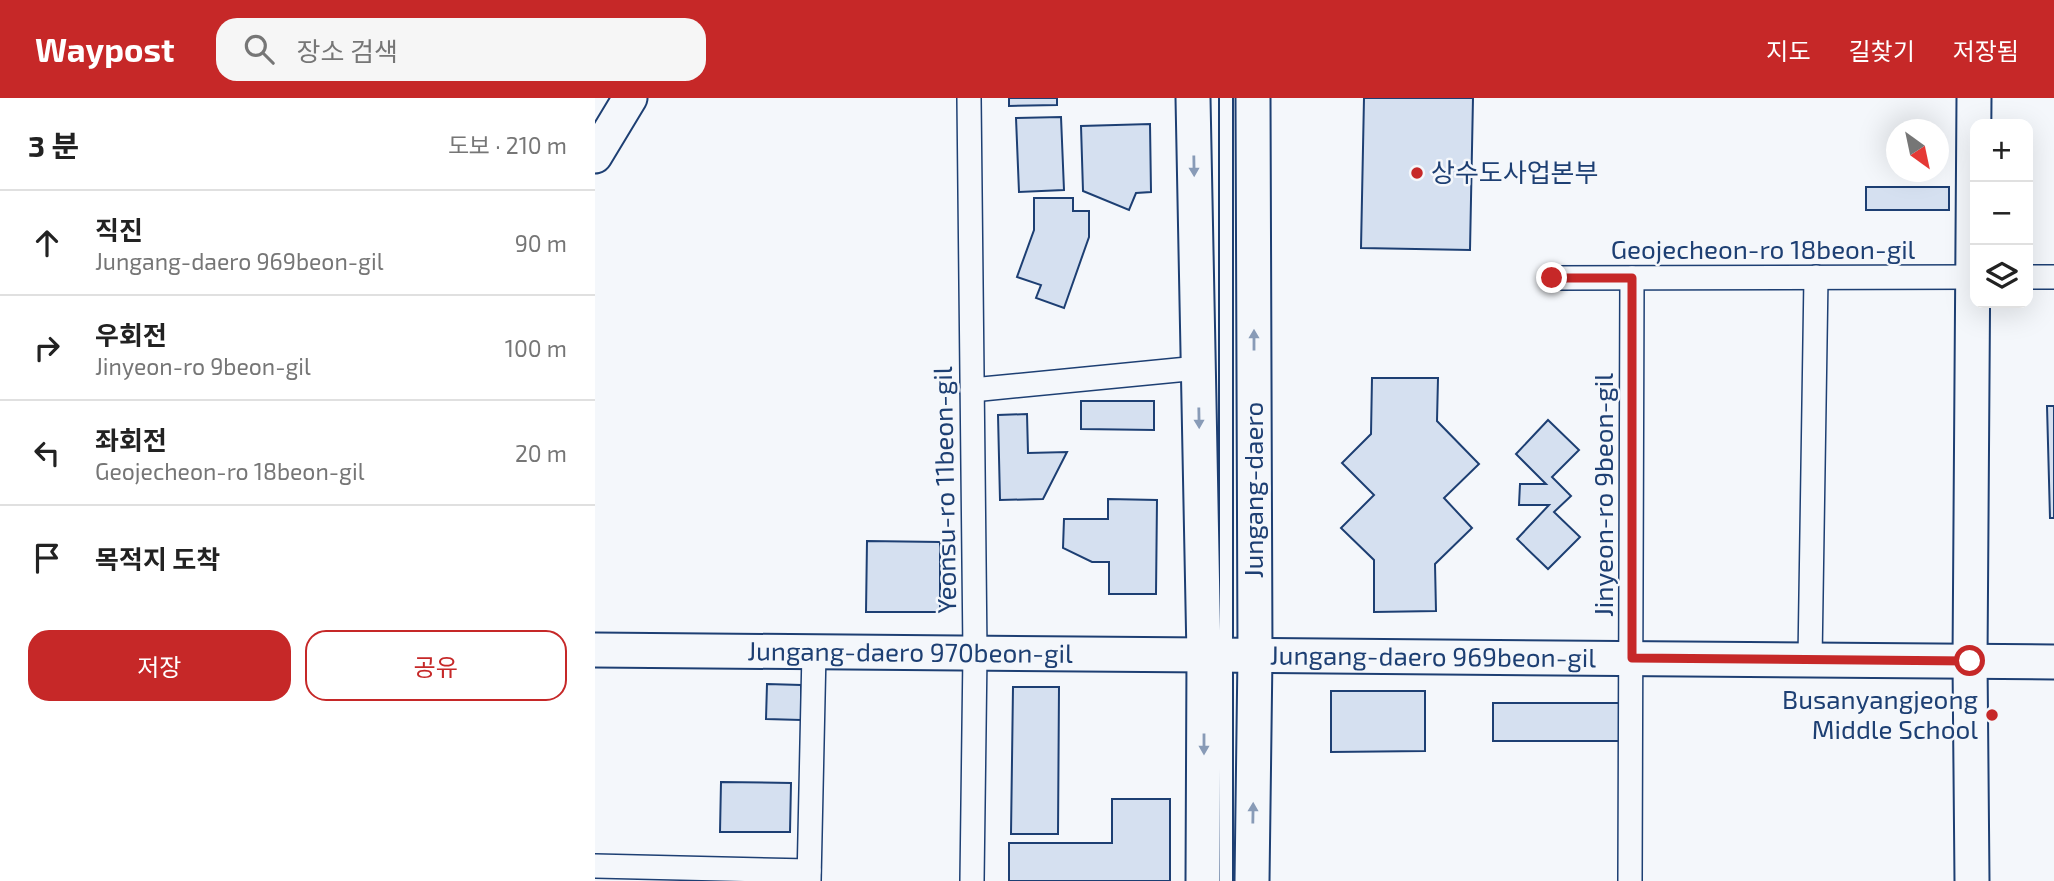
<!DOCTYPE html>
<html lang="ko">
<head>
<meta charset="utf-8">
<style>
  :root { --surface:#fff; --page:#f6f6f6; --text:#222; --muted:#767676; --line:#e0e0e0; --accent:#c62828 }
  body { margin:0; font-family:"Exo 2","Noto Sans KR",sans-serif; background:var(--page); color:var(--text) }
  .controls { position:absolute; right:21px; top:21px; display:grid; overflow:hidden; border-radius:14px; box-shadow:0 7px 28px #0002 }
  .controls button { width:63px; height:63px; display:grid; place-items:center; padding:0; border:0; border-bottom:2px solid var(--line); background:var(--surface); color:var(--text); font:35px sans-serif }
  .compass { position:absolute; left:1291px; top:21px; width:63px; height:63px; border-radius:50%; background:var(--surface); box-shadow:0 7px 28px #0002; rotate:147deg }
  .stop { position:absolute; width:21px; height:21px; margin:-16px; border:5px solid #c62828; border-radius:50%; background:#fff }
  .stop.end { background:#c62828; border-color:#fff; box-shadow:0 2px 7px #0008 }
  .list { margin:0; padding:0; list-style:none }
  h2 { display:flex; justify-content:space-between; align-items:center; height:91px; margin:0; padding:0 28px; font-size:30px }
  h2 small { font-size:23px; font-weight:400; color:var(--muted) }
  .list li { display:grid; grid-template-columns:46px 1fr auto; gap:21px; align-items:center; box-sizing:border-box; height:105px; padding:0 28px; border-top:2px solid var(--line) }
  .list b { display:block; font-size:26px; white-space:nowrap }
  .list p { margin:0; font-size:23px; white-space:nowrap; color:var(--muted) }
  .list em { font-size:23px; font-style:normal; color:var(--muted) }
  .actions { display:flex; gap:14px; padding:21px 28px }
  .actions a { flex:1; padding:16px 0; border:2px solid var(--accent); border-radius:21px; text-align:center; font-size:24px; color:var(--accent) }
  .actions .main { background:var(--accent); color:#fff }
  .icon { flex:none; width:38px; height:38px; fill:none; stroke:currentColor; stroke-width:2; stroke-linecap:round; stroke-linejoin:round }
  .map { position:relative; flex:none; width:1459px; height:783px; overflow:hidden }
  header { display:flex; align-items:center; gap:42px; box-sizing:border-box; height:98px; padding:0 35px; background:var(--accent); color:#fff }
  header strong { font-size:33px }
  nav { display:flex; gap:38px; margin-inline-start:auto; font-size:24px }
  .search { width:490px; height:63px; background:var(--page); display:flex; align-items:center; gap:18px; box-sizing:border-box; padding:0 24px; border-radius:21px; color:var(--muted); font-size:26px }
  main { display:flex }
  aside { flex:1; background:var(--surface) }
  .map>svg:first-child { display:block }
  .building { fill:#d5e0f0; stroke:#1d3f73; stroke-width:2 }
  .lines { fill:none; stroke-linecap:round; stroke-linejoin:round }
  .lane-casing { stroke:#1d3f73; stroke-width:16 }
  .street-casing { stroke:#1d3f73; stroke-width:26 }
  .secondary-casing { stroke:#1d3f73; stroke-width:37 }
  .lane { stroke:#f4f7fb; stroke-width:12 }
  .street { stroke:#f4f7fb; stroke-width:23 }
  .secondary { stroke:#f4f7fb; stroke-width:33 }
  .oneway { fill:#889bb7 }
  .route { stroke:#c62828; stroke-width:9 }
  .poi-dot { fill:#c62828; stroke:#f4f7fb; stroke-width:2.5 }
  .labels { text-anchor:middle; stroke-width:5; stroke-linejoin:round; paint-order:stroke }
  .poi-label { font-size:26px; fill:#1d3f73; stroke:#f4f7fb; text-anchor:start }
  .street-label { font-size:26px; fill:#1d3f73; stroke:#f4f7fb }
</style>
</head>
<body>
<header>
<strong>Waypost</strong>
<div class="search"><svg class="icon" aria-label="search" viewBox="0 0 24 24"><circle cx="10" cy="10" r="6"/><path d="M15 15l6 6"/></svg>장소 검색</div>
<nav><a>지도</a><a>길찾기</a><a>저장됨</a></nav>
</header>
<main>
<aside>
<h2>3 분<small>도보 · 210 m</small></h2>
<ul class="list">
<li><svg class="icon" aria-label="ahead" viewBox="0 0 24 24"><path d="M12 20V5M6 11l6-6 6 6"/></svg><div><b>직진</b><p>Jungang-daero 969beon-gil</p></div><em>90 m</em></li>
<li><svg class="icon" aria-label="right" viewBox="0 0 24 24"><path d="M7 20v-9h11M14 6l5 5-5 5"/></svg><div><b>우회전</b><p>Jinyeon-ro 9beon-gil</p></div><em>100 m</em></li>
<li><svg class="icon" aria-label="left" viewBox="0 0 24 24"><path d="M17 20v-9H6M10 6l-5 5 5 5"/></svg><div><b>좌회전</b><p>Geojecheon-ro 18beon-gil</p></div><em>20 m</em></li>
<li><svg class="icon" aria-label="arrive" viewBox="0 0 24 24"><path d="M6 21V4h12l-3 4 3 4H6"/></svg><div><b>목적지 도착</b></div></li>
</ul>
<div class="actions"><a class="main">저장</a><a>공유</a></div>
</aside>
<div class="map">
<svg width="1459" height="783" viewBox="0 0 1459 783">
  <rect width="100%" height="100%" fill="#f4f7fb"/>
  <!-- building -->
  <g class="building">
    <path d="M414 0H462V7L414 8Z"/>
    <path d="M769 0H878L875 152 766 150Z"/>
    <path d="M466 19 469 92 424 94 421 20Z"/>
    <path d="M555 26 556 94 541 95 534 112 488 93 486 28Z"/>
    <rect x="1271" y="89" width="83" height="23"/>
    <path d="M439 100H478V113H494V139L469 210 441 200 446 187 422 179 439 132Z"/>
    <path d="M777 280H843L842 323 884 366 849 400 877 430 840 466 841 513 779 514V462L746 430 779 397 747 365 776 336Z"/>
    <path d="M486 303H559V332L486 331Z"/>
    <path d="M1452 308H1459V420H1455Z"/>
    <path d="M432 316 433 355 472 354 448 401 405 402 403 317Z"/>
    <path d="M953 322 984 352 957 379 976 398 959 414 985 439 953 471 922 441 954 407H924L925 386H951L921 356Z"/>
    <path d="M513 401 562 402 561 496H514V464H497L468 450 469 421H513Z"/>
    <path d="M272 443 345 444V514H271Z"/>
    <path d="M172 586 206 587V622L171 621Z"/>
    <path d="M418 589H464L463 736H416Z"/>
    <path d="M736 593H830V653L736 654Z"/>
    <rect x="898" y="605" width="130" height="38"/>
    <path d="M126 684 196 685 195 734H125Z"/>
    <path d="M517 701H575V783H414V745H517Z"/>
  </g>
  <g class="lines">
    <!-- lane casing -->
    <g class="lane-casing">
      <path id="lane" d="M631 0V783"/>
    </g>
    <!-- street casing -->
    <g class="street-casing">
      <g id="street">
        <path d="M374 0 380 555 377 783"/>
        <path d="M1433 179H1459"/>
        <path d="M957 180 1380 179"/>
        <path d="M377 292 603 270"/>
        <path d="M1215 562 1221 179"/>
        <path d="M0 768 214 773"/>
        <path d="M214 783 219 554"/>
        <path d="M1035 783 1037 180"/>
      </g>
    </g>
    <!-- secondary casing -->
    <g class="secondary-casing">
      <g id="secondary">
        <path d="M598 0 609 558 608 783"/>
        <path d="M0 58 35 0"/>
        <path id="s1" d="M0 552 1459 564"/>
        <path d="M657 783 660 557 658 0"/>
        <path d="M1377 783 1375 563 1379 0"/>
      </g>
    </g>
    <!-- lane -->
    <use href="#lane" class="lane"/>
    <!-- street -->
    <use href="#street" class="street"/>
    <!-- secondary -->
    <use href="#secondary" class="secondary"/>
  </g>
  <!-- one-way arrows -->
  <defs><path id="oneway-solid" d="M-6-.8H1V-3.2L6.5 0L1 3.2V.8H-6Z" transform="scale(1.75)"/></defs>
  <g class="oneway">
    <use href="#oneway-solid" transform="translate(599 68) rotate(89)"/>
    <use href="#oneway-solid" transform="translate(659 242) rotate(-90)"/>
    <use href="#oneway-solid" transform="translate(604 320) rotate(89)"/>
    <use href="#oneway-solid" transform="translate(609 646) rotate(90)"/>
    <use href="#oneway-solid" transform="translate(658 715) rotate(-89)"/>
  </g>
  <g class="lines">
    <!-- route -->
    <path class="route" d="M957 180H1037V560L1375 563"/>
  </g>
  <!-- markers -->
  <g class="poi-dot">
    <circle cx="822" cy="75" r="7"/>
    <circle cx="1397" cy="617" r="7"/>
  </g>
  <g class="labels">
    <!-- poi labels -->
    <g class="poi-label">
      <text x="836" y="84">상수도사업본부</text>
      <text x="1383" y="611" text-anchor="end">Busanyangjeong<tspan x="1383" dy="30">Middle School</tspan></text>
    </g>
    <!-- street labels -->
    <g class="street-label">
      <text x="1168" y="161">Geojecheon-ro 18beon-gil</text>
      <text transform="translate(350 392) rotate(-91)" y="9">Yeonsu-ro 11beon-gil</text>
      <text transform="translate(659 392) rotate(-90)" y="9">Jungang-daero</text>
      <text transform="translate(1009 397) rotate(-90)" y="9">Jinyeon-ro 9beon-gil</text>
      <text dy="9" stroke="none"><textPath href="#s1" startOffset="315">Jungang-daero 970beon-gil</textPath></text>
      <text dy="9" stroke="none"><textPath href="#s1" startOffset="838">Jungang-daero 969beon-gil</textPath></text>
    </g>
  </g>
</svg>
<div class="controls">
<button>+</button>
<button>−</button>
<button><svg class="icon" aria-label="layers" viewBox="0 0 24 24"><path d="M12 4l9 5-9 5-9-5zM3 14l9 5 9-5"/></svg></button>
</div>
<svg class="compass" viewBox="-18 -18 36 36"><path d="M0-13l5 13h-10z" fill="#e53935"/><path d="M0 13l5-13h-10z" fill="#767676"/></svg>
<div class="stop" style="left:1375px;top:563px"></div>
<div class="stop end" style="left:957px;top:180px"></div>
</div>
</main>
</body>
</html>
